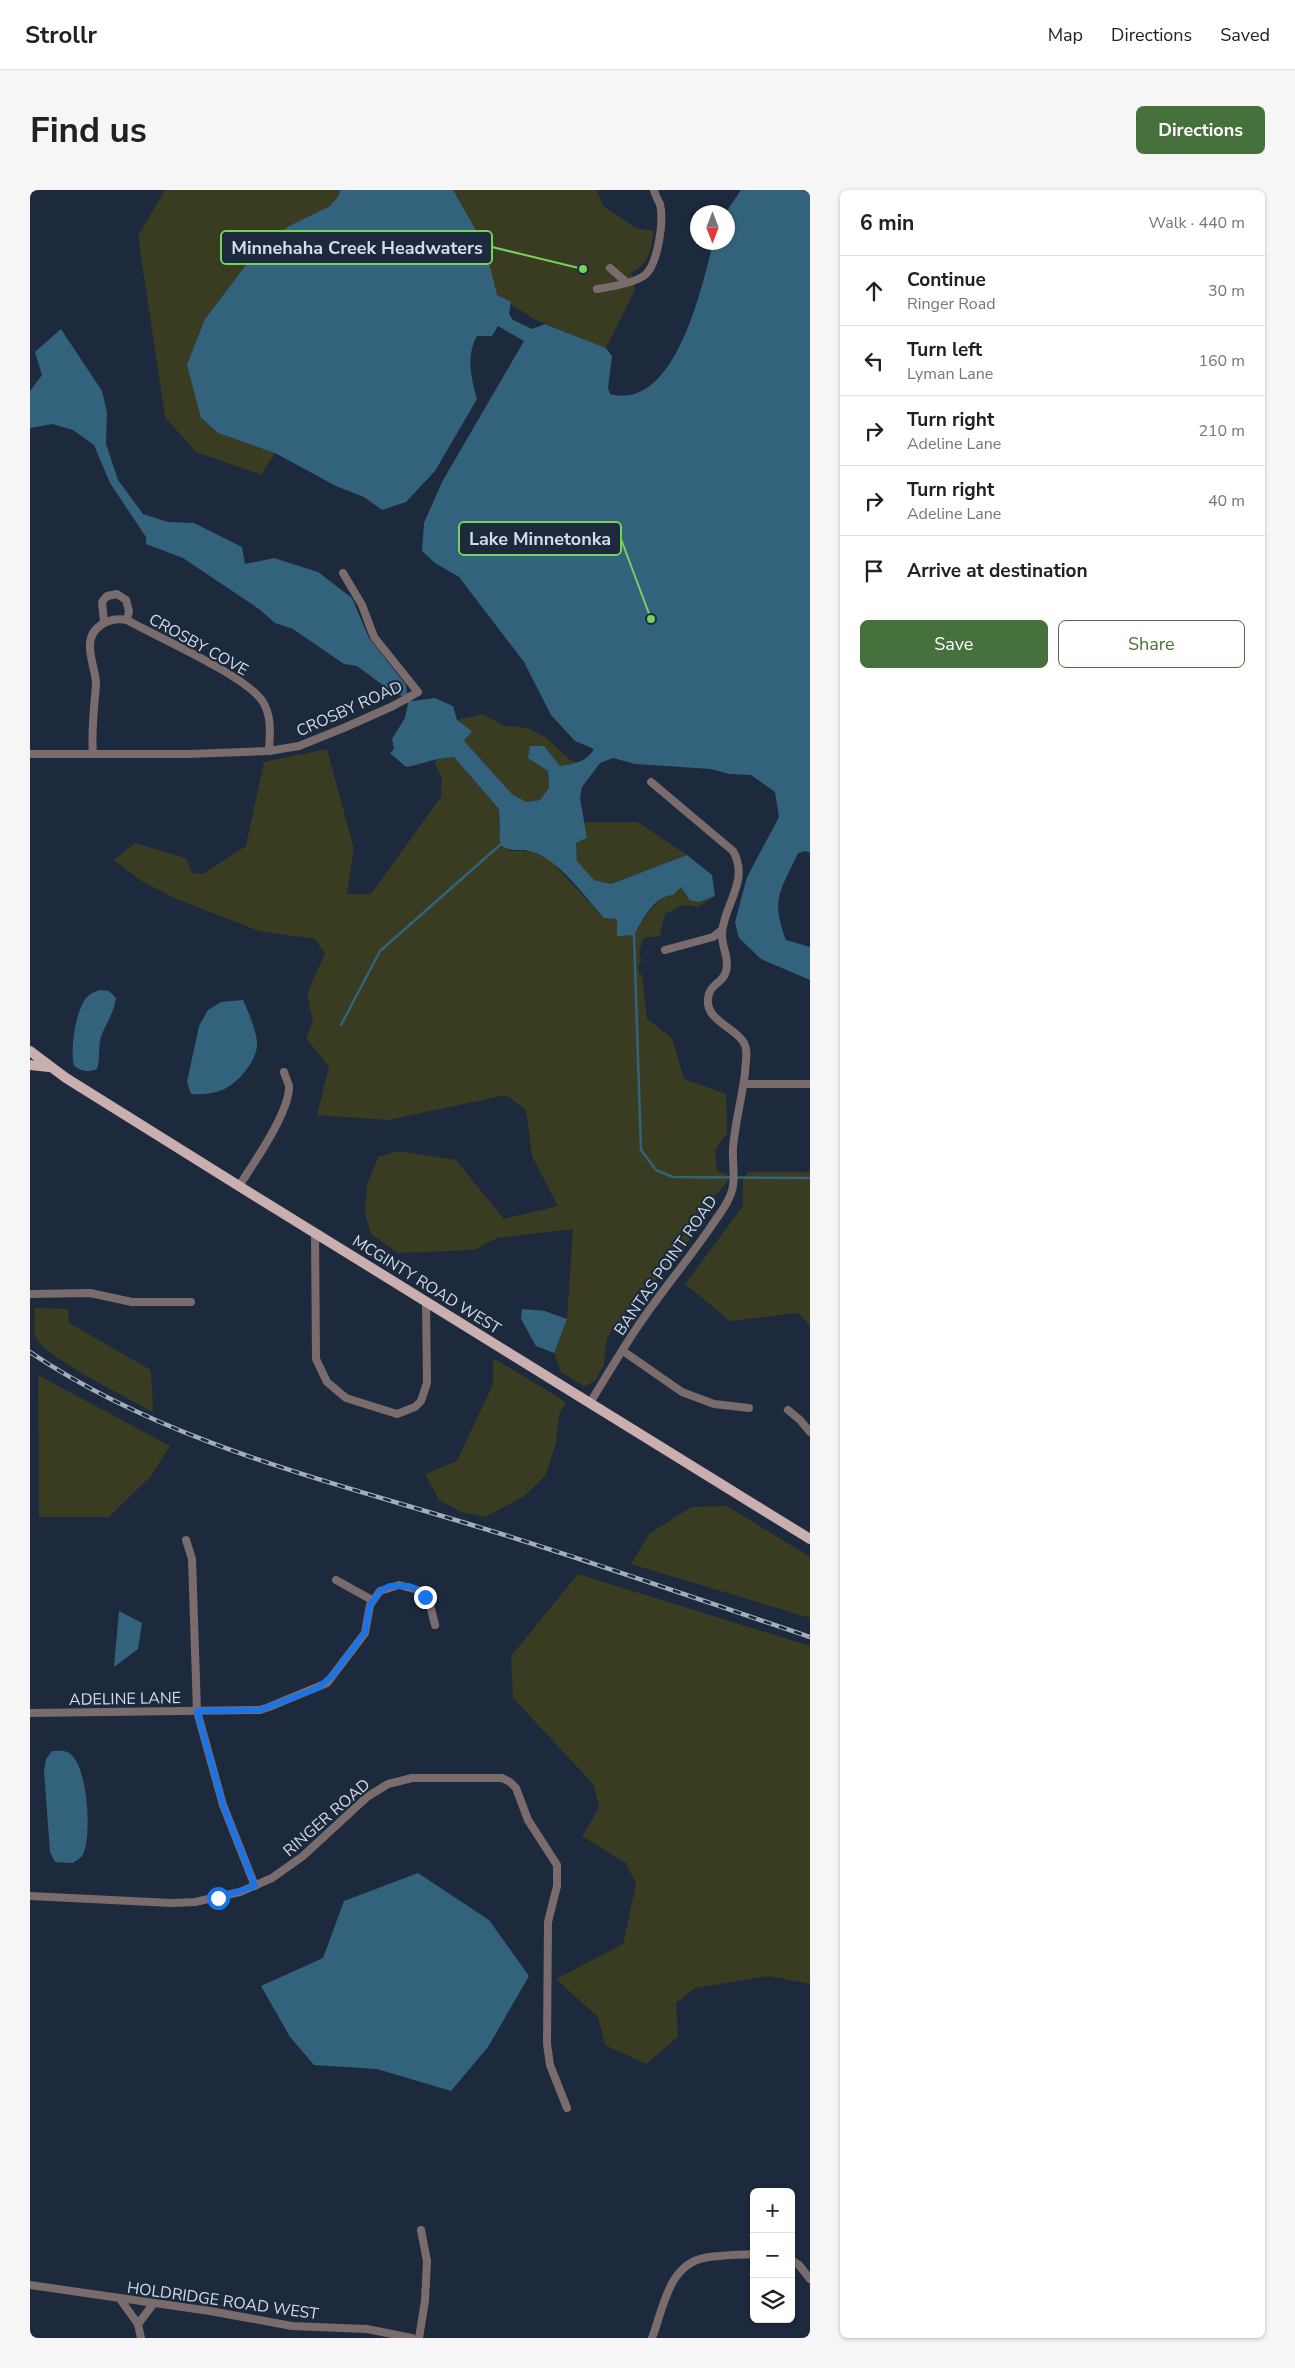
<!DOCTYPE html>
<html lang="en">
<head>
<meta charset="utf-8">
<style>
  :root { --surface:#fff; --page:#f6f6f6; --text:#202124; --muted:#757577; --line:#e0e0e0; --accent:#47713c }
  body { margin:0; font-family:"Nunito Sans",sans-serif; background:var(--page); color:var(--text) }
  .controls { position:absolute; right:15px; bottom:15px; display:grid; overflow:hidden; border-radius:8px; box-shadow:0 1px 4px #0004 }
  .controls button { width:45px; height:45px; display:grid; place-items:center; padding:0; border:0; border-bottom:1px solid var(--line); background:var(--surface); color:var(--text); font:25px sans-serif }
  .compass { position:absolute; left:660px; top:15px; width:45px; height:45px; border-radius:50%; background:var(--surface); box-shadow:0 1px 4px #0004; rotate:180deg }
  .stop { position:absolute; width:15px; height:15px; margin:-11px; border:4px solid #1a73e8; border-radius:50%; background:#fff }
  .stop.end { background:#1a73e8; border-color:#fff; box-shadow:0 1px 5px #0008 }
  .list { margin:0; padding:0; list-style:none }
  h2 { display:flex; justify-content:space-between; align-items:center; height:65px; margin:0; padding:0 20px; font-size:21px }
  h2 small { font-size:16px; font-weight:400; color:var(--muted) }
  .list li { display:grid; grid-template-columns:32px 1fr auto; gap:15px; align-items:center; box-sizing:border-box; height:70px; padding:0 20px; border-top:1px solid var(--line) }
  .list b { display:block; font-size:19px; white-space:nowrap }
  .list p { margin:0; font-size:16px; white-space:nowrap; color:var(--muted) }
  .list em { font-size:16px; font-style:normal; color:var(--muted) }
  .actions { display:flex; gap:10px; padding:15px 20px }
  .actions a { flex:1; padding:11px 0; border:1px solid var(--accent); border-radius:8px; text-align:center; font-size:18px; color:var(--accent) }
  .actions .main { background:var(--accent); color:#fff }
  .icon { flex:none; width:28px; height:28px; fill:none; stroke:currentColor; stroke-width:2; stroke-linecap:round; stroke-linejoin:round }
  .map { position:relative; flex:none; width:780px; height:2148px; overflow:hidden; border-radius:8px }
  header { display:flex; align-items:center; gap:30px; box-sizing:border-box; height:70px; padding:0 25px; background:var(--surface); border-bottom:1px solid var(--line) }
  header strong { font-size:24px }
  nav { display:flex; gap:28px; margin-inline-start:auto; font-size:18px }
  .intro { display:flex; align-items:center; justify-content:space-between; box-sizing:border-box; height:120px; padding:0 30px }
  h1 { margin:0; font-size:35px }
  .button { padding:12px 22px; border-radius:8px; background:var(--accent); color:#fff; font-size:18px; font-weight:700 }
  main { display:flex; gap:30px; padding:0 30px }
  aside { flex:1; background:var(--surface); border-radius:8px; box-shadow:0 1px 4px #0004 }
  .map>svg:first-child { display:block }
  .green { fill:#393c20 }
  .water { fill:#33627d }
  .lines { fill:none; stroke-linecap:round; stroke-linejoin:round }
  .stream { stroke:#33627d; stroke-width:2.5 }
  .minor { stroke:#7a6c6c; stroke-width:8 }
  .major { stroke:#cbafaf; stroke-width:10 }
  .rail-casing { stroke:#a4adbb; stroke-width:4.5 }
  .rail { stroke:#1d293c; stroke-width:2.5; stroke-dasharray:8; stroke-linecap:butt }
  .route { stroke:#1a73e8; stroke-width:6 }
  .labels { text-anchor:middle; stroke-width:4.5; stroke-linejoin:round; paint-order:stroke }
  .street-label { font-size:16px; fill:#d4dce9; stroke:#1d293c }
  .leader { fill:none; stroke:#76d25a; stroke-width:2 }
  .callout-dot { fill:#76d25a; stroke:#1d293c; stroke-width:2 }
  .callout { fill:#1d293c; stroke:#76d25a; stroke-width:2 }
  .callout-label { font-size:18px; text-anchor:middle; font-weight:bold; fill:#d4dce9 }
</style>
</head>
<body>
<header>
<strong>Strollr</strong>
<nav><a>Map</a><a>Directions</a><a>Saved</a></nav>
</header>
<div class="intro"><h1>Find us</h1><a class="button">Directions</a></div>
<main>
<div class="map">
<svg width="780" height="2148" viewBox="0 0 780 2148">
  <rect width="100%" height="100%" fill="#1d293c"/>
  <!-- green -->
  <g class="green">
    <path d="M135 0H310L309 5 300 16 259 36 225 63 175 129 171 228 188 243 245 263 231 285 166 262 135 227 108 46Z"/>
    <path d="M423 0H567L573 16 606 38 624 41C620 62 621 71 601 83L605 100 576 158 504 129 467 105Z"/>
    <path d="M453 524 472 535 498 538 518 549 540 570 550 573 530 576 514 556 498 568 518 581 519 598 510 610 497 612 483 605 434 551 442 541 427 530Z"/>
    <path d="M297 559 324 659 317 704H341L411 607 412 588 404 572 415 566 424 567 469 619 468 636 479 661H502L520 670 574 728 587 729 604 745C617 721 627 710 651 697L669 712 685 706 668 717 653 715 635 724 630 746 614 748 609 761 611 771 608 777 609 783 612 785 617 829 642 848 654 889 696 904 697 943 685 960 687 981 697 984 698 991 678 1013 676 1023 649 1068 608 1107 577 1148 574 1174 565 1191 554 1196 531 1182 524 1163 537 1129 543 1039 467 1048 444 1060 368 1063 341 1044 335 1024 337 995 348 967 369 961 426 970 474 1029 528 1016 502 966 496 920 476 905 358 930 287 925 299 877 276 848 283 831 277 804 295 763 285 749 229 741 144 708 110 690 84 670 105 653 156 668 162 683 173 684 216 656 234 572Z"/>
    <path d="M554 632H608L657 665 581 694 564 690 547 671 546 653 557 648Z"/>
    <path d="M780 980V1136L768 1123 700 1131 655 1094 713 1016V988L718 982H776Z"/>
    <path d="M5 1118 38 1119 39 1133 121 1180 123 1222C100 1209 16 1168 6 1148 3 1141 5 1127 5 1118Z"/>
    <path d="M463 1168 536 1212 529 1225 526 1253 515 1286 493 1307 455 1327 431 1322 409 1310 395 1284 427 1271 463 1194Z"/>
    <path d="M8 1185 140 1256 121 1286 79 1327H9Z"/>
    <path d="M697 1316 780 1367V1428L601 1374 619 1344 661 1317Z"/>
    <path d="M548 1384 780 1456V1794L739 1786 665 1798 646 1813 648 1847 616 1874 575 1855 568 1827 526 1789 593 1754 606 1694 596 1673 552 1646 569 1618 564 1595 483 1508 481 1466Z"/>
  </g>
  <!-- water -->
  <g class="water">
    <path d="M310 0H423L455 56 467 105 481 112 479 124 483 130 502 139 515 134 576 158 582 166 578 198 580 204C645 222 672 97 683 53L698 52 696 22 711 0H780V663L776 661 768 663C751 701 740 708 756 750L780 757V790L731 769 709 748 705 732 717 687 749 627 745 602 721 585 699 584 681 579 605 574 583 568 570 573 552 597 550 608 557 648 546 653 547 671 564 690 581 694 657 665 682 685 685 706 669 712 660 710 651 697 643 705C624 706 613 729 604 745L587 746V729L574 728C556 708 529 670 503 662 490 657 485 664 470 655L469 619 424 567C412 566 389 575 376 577L360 563 364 559 362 549 375 528 378 514 373 506 365 504 327 476 314 474 263 439 245 433 229 419 153 368 116 354V347L80 293 64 255 43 240 22 234 0 238V201L12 185 5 162 31 139 72 201 77 222 76 254 88 290 113 324 138 332 164 333 212 357 215 374 244 368 288 382 322 408 339 448 376 495 377 503 382 511 405 508 423 516 427 530 442 541 434 551 483 605 497 612 510 610 519 598 518 581 498 568 500 556H514L530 576C544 574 556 572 564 559L545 551 521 525 494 472 429 387 405 373 392 361 394 333 412 292 494 151 468 136 462 146H447C436 166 441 188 447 209L405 281 376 312 352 320 334 307 306 296 245 263 188 243 171 228 157 175 175 129 225 63 259 36 300 16 309 5Z"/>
    <path d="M70 800 79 801 86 808C83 825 78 830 72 844 67 857 71 868 67 879 58 883 52 881 44 876 40 858 45 826 54 811 57 805 64 802 70 800Z"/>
    <path d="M213 810C219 823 225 838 227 851 229 869 208 894 192 900 182 904 172 905 161 904L157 892 169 836 178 820 191 812Z"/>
    <path d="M492 1119 515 1121 537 1129 524 1163 506 1156 491 1129Z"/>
    <path d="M89 1421 112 1433 108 1459 84 1477Z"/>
    <path d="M22 1561C26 1561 33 1560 37 1562 58 1569 63 1650 52 1666 50 1669 45 1671 43 1673L25 1672 20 1662 14 1581 16 1569Z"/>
    <path d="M388 1683 459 1730 499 1786 458 1857 421 1901 347 1879 284 1875 260 1847 231 1796 293 1768 314 1711Z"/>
  </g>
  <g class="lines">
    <!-- stream -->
    <g class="stream">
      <path d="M604 745 611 960 626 980 643 987 780 988"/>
      <path d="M311 835 350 761 470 655"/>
    </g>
    <!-- minor -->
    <g class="minor">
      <path d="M580 78 596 92"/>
      <path d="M567 99C580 97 605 93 615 85 628 74 634 31 630 14 628 10 625 5 624 0"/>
      <path d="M74 432 72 412 77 406 87 404 96 410 99 421 97 430"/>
      <path d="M0 564H159L239 561 269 556 316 537 363 516 388 502 344 447 332 415 313 383"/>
      <path d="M63 564C61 541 64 519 66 495 66 482 60 470 60 457 59 436 80 427 97 430 127 447 217 486 233 512 242 527 240 544 239 561"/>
      <path d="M635 760 683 747 692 740"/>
      <path d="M714 894H780"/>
      <path d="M209 996C223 974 260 922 259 896 258 892 255 886 254 882"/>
      <path d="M285 1043 286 1169 297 1192 316 1208 367 1224 385 1217 391 1211 397 1193 396 1112"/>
      <path d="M0 1104 60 1103 102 1112H161"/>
      <path d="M593 1161 652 1202 684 1214 719 1218"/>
      <path d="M560 1213C575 1188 590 1163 606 1139 629 1104 656 1073 680 1038 688 1026 701 1010 703 996 705 983 702 970 703 958 705 933 712 908 715 883 715 873 719 862 714 853 705 836 671 830 679 804 681 795 692 792 695 784 701 770 691 757 692 743 694 714 720 691 703 661L621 592"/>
      <path d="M758 1220 770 1230 780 1242"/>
      <path d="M156 1350 162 1369 167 1521 193 1615 225 1696"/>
      <path d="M306 1390 342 1410"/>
      <path d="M0 1523 230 1520 239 1517 297 1493 335 1443 340 1415 350 1401 369 1395 388 1400 400 1415 405 1435"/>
      <path d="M0 1706 142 1713 165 1712 210 1702 242 1688 273 1666 337 1607 358 1594 382 1588H472L480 1592 486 1598 498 1630 527 1675V1696L518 1732 517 1854 520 1875 537 1918"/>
      <path d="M761 2070 769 2075 780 2089"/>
      <path d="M0 2095 180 2121 262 2136 337 2139 382 2148"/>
      <path d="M90 2109 108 2134"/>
      <path d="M111 2148 108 2134 124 2113"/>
      <path d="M389 2148 395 2111 397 2071 391 2040"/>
      <path d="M622 2148C633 2120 638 2075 674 2068 690 2065 707 2065 724 2064"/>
    </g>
    <!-- major -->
    <g class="major">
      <path d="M0 861 36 888 209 996 780 1349"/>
      <path d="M0 875 19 877"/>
    </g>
    <!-- rail casing -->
    <g class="rail-casing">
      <path id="rail" d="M0 1162C132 1251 291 1289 442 1335 556 1369 667 1409 780 1447"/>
    </g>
    <!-- rail -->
    <use href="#rail" class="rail"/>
  </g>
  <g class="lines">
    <!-- route -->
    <path class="route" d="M188 1708 225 1696 193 1615 167 1521 230 1520 288 1498 303 1485 335 1442 340 1415 350 1401 360 1396H379L388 1400 395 1407"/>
  </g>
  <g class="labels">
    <!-- street labels -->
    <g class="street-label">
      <text transform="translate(169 454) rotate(29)" y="6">CROSBY COVE</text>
      <text transform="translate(319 518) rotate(-24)" y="6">CROSBY ROAD</text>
      <text transform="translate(635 1075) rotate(-55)" y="6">BANTAS POINT ROAD</text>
      <text transform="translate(397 1094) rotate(32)" y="6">MCGINTY ROAD WEST</text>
      <text transform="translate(95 1508) rotate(-1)" y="6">ADELINE LANE</text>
      <text transform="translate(296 1627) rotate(-41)" y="6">RINGER ROAD</text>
      <text transform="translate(193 2110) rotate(8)" y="6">HOLDRIDGE ROAD WEST</text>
    </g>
  </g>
  <!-- callouts -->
  <path class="leader" d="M553 79L462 57M621 429L591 349"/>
  <g class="callout-dot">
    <circle cx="553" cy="79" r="5"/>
    <circle cx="621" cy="429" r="5"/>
  </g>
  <g class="callout">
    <rect x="191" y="41" width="271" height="33" rx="5"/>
    <rect x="429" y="332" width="162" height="33" rx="5"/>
  </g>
  <g class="callout-label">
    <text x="327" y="64">Minnehaha Creek Headwaters</text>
    <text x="510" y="355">Lake Minnetonka</text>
  </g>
</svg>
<div class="controls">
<button>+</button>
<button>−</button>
<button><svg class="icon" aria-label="layers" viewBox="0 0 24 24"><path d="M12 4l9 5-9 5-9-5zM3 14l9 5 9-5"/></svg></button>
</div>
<svg class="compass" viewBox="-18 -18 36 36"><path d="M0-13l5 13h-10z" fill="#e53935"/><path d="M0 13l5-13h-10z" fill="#757577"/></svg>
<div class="stop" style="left:188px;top:1708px"></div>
<div class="stop end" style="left:395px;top:1407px"></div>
</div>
<aside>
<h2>6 min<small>Walk · 440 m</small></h2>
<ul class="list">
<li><svg class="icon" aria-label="ahead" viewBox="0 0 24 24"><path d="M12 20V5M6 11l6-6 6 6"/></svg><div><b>Continue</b><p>Ringer Road</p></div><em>30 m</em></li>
<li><svg class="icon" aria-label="left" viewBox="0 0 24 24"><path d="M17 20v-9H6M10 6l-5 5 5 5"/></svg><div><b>Turn left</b><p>Lyman Lane</p></div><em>160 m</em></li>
<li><svg class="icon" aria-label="right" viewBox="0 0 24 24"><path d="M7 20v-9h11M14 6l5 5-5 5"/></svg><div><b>Turn right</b><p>Adeline Lane</p></div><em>210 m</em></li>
<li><svg class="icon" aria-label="right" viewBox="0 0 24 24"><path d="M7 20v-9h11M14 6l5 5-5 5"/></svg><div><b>Turn right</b><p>Adeline Lane</p></div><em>40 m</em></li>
<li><svg class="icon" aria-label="arrive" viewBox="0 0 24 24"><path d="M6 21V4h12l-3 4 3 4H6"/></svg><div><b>Arrive at destination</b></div></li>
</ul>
<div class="actions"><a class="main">Save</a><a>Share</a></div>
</aside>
</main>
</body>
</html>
